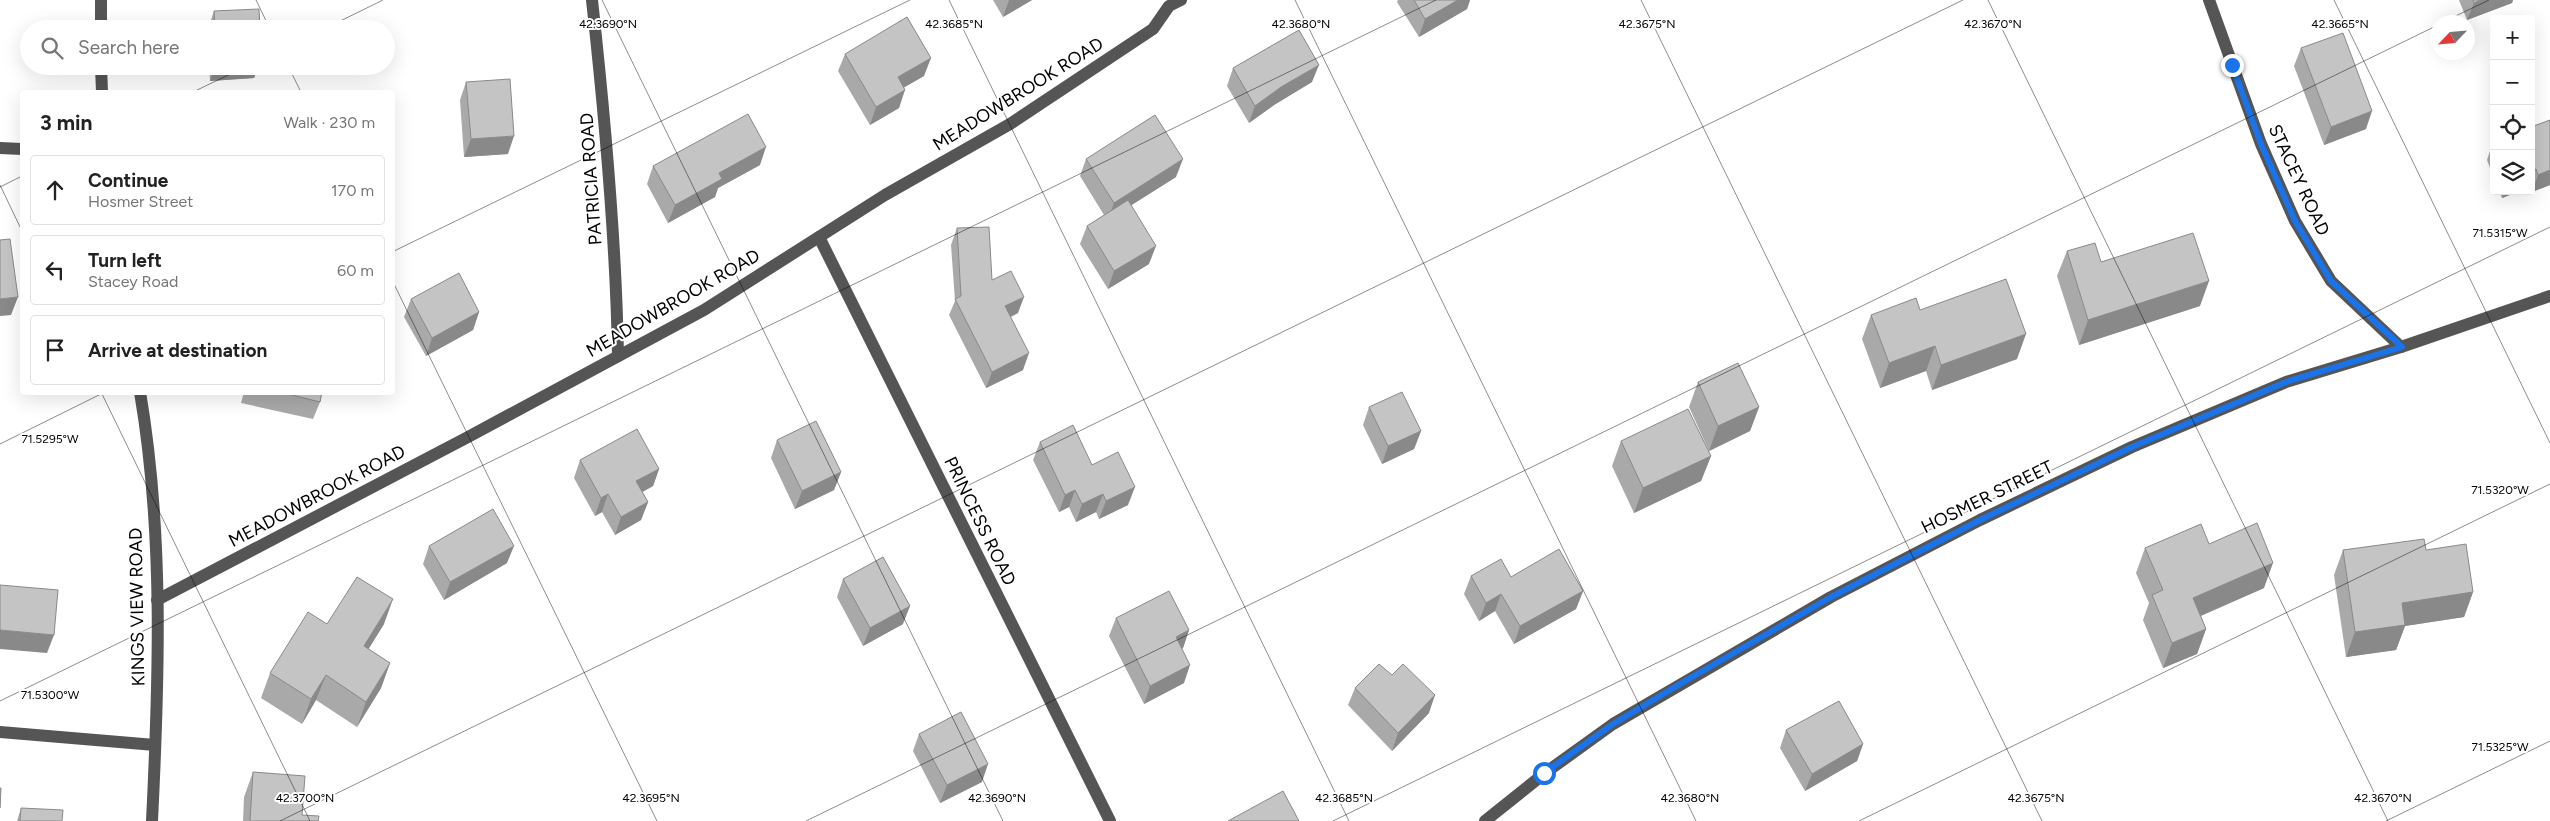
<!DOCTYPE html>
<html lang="en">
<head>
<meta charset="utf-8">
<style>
  :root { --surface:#fff; --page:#f6f6f6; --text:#222; --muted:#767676; --line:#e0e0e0 }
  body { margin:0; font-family:Figtree,sans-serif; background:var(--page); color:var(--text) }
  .controls { position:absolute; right:15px; top:15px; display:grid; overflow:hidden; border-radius:5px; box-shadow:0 5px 20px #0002 }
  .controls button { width:45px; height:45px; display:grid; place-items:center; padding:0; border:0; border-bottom:1px solid var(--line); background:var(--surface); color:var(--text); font:25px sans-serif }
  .compass { position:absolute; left:2430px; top:15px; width:45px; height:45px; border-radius:50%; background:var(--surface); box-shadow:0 5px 20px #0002; rotate:244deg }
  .stop { position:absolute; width:15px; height:15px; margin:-11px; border:4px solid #1a73e8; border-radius:50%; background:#fff }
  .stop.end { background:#1a73e8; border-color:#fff; box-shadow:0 1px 5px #0008 }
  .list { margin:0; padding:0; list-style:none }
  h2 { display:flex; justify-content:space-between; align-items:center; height:65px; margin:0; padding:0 20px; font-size:21px }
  h2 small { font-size:16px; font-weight:400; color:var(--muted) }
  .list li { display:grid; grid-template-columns:32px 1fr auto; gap:15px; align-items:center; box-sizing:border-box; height:70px; margin:0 10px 10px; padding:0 10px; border:1px solid var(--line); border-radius:5px }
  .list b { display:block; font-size:19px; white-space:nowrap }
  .list p { margin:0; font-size:16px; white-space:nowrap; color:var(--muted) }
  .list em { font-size:16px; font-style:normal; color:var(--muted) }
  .icon { flex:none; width:28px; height:28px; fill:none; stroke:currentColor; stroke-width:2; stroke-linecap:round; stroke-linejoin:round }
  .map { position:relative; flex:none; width:2550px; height:821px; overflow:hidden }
  .search { position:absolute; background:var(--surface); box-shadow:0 5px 20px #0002; left:20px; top:20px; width:375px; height:55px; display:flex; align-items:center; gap:12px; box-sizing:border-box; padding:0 18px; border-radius:28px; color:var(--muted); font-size:19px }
  .panel { position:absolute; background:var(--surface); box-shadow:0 5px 20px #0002; left:20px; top:90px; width:375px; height:305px; border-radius:5px }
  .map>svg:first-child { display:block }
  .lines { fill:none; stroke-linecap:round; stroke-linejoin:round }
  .minor { stroke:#555; stroke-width:12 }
  .wall { fill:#a9a9a9 }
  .shaded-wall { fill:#898989 }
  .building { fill:#c4c4c4; stroke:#898989 }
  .route { stroke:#1a73e8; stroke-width:6 }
  .ticks { fill:none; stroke:#000; stroke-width:1; stroke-opacity:0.45 }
  .labels { text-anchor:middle; stroke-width:4; stroke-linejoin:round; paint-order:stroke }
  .street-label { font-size:18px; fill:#000; stroke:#fff }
  .ticks-label { font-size:12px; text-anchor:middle; fill:#000; stroke:#fff; stroke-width:4; stroke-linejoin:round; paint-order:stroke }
</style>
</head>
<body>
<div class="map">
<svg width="2550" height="821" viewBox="0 0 2550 821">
  <rect width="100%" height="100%" fill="#fff"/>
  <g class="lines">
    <!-- minor -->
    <g class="minor">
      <path d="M101 0V29"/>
      <path d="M592 0C605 118 616 237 618 356"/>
      <path d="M2209 0 2261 144 2295 221 2331 281 2401 347"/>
      <path d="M101 66 102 92"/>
      <path d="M0 148 22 149"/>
      <path d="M819 237 1110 821"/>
      <path d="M140 392C164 533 159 679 152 821"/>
      <path d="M157 600 468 437 704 310 885 195 1010 124 1153 29 1169 6 1181 0"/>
      <path d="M0 732 155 745"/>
      <path d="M1485 821 1545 773 1613 724 1831 597 1980 520 2132 447 2286 382 2401 347 2550 296"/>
    </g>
  </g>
  <!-- wall -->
  <g class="wall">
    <path d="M993 0H1032L1003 17Z"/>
    <path d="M1398 0H1470L1467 9 1419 37 1397 2Z"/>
    <path d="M2459 0H2513L2512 3 2467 20Z"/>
    <path d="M214 11 260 29H208Z"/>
    <path d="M2301 48 2366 129 2324 145 2294 66Z"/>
    <path d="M845 54 924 76 904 87 899 108 870 125 838 71Z"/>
    <path d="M209 66H259L254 78 210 81Z"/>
    <path d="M1233 68 1312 82 1274 105 1249 123 1227 86Z"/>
    <path d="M466 82 508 154 464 157 460 100Z"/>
    <path d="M2550 120V185L2532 192 2531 127Z"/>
    <path d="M2493 142H2494V178L2487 160Z"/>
    <path d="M1086 159 1176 177 1131 205 1149 264 1108 289 1080 244 1087 226 1104 215 1080 176Z"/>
    <path d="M760 165 718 188 715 197 668 223 647 184 653 166Z"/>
    <path d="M2499 191H2520L2502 198Z"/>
    <path d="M957 228 992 280 1018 313 1011 317 1023 370 986 388 949 315 955 301 951 245Z"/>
    <path d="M2067 251 2101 262 2200 306 2079 345 2057 276Z"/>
    <path d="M411 299 479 312 473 330 426 356 404 317Z"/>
    <path d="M1920 310 2017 359 1932 390 1926 371 1880 388 1862 339 1871 315Z"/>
    <path d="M1698 382 1759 407 1750 431 1709 451 1689 407Z"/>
    <path d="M244 392H322L320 402 313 419 241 403Z"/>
    <path d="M1369 407 1421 431 1414 449 1382 464 1363 425Z"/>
    <path d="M777 440 841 472 834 490 795 509 771 458Z"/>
    <path d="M1621 441 1711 456 1701 481 1634 513 1612 466Z"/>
    <path d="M1040 442 1092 465 1128 505 1099 519 1096 512 1076 522 1069 507 1059 512 1033 460Z"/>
    <path d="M580 460 659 469 653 486 642 492 648 502 641 520 615 535 602 512 595 516 574 478Z"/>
    <path d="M2209 544 2264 588 2201 616 2206 629 2197 654 2163 668 2143 620 2149 603 2136 573 2145 548Z"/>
    <path d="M429 546 507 563 444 600 423 564Z"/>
    <path d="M2343 550H2426L2473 592 2464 617 2405 626 2396 650 2346 657 2334 575Z"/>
    <path d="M1471 576 1511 577 1583 591 1576 609 1514 644 1495 611 1479 621 1464 594Z"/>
    <path d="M843 579 903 624 863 646 837 597Z"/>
    <path d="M1116 618 1189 630 1183 648 1182 649 1184 683 1144 704 1109 636Z"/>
    <path d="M327 624H384L368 649 390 663 381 688 357 727 316 700 302 724 261 698 270 673Z"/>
    <path d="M1355 688 1429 713 1392 751 1348 705Z"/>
    <path d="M1786 730 1863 744 1857 761 1805 791 1780 748Z"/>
    <path d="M919 734 982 782 940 803 913 751Z"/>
    <path d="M253 772 302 815 318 821H243L244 797Z"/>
    <path d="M21 808 62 821H17Z"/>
  </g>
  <!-- shaded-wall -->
  <g class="shaded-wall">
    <path d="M1009 0H1032L1003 17Z"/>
    <path d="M1458 0H1470L1467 9 1419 37 1425 19Z"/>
    <path d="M2481 0H2513L2512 3 2467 20 2474 3Z"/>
    <path d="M931 58 924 76 891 95 898 77Z"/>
    <path d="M1319 65 1312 82 1274 105 1249 123 1255 106 1281 87Z"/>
    <path d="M215 66H259L254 78 210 81Z"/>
    <path d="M905 90 899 108 870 125 876 107Z"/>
    <path d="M2372 111 2366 129 2324 145 2331 127Z"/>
    <path d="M514 136 508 154 464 157 471 139Z"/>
    <path d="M766 147 760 165 718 188 715 197 668 223 675 205 719 173Z"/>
    <path d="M1183 159 1176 177 1108 220 1114 203Z"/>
    <path d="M2536 169 2531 184V171Z"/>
    <path d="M2550 170V185L2532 192 2538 175Z"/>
    <path d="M2504 191H2520L2502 198Z"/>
    <path d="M1156 246 1149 264 1108 289 1114 271Z"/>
    <path d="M2209 281 2200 306 2079 345 2088 320Z"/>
    <path d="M18 297 11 315 0 316V299Z"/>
    <path d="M1024 297 1018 313 999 322 1005 306Z"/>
    <path d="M479 312 473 330 426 356 432 338Z"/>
    <path d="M2026 334 2017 359 1932 390 1941 365Z"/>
    <path d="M1935 346 1926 371 1880 388 1889 363Z"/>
    <path d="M1029 353 1023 370 986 388 992 372Z"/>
    <path d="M1759 407 1750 431 1709 451 1718 426Z"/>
    <path d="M1421 431 1414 449 1382 464 1388 446Z"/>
    <path d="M1711 456 1701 481 1634 513 1643 488Z"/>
    <path d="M659 469 653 486 630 499 636 481Z"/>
    <path d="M841 472 834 490 795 509 802 491Z"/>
    <path d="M1135 487 1128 505 1099 519 1106 501Z"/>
    <path d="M1075 490 1069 507 1059 512 1065 495Z"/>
    <path d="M608 494 602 512 595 516 601 498Z"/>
    <path d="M1103 494 1096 512 1076 522 1082 504Z"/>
    <path d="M648 502 641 520 615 535 621 517Z"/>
    <path d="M514 546 507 563 444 600 450 582Z"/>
    <path d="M2273 563 2264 588 2184 623 2193 598Z"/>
    <path d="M1583 591 1576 609 1514 644 1520 626Z"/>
    <path d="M2473 592 2464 617 2405 626 2396 650 2346 657 2355 632 2402 603Z"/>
    <path d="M1501 594 1495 611 1479 621 1486 603Z"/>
    <path d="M393 599 384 624 355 671 364 646Z"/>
    <path d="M910 606 903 624 863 646 870 628Z"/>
    <path d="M2206 629 2197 654 2163 668 2172 643Z"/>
    <path d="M0 630 54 635 47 653 0 649Z"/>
    <path d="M1189 630 1183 648 1169 655 1176 637Z"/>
    <path d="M390 663 381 688 357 727 366 702Z"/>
    <path d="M1190 665 1184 683 1144 704 1150 686Z"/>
    <path d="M326 675 316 700 302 724 311 699Z"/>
    <path d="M1435 695 1429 713 1392 751 1398 733Z"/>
    <path d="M1863 744 1857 761 1805 791 1812 774Z"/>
    <path d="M988 764 982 782 940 803 947 785Z"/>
  </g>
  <!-- building -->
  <g class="building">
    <path d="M1414 0H1458L1425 19Z"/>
    <path d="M2473 0H2481L2474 3Z"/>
    <path d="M259 9 260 29H215L214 11Z"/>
    <path d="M907 17 931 58 898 77 905 90 876 107 845 54Z"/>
    <path d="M1299 30 1319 65 1281 87 1255 106 1233 68Z"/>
    <path d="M2343 33 2372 111 2331 127 2301 48Z"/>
    <path d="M510 79 514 136 471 139 466 82Z"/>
    <path d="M748 114 766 147 719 173 722 179 675 205 653 166Z"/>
    <path d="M1155 115 1183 159 1114 203 1086 159Z"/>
    <path d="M2550 120V170L2538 175 2536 169 2531 171V127Z"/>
    <path d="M1128 200 1156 246 1114 271 1087 226Z"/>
    <path d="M989 227 992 280 1011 271 1024 297 1005 306 1029 353 992 372 955 299 961 296 957 228Z"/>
    <path d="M2193 233 2209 281 2088 320 2067 251 2095 243 2101 262Z"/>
    <path d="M10 239 18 297 0 299V240Z"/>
    <path d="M459 273 479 312 432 338 411 299Z"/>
    <path d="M2006 279 2026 334 1941 365 1935 346 1889 363 1871 315 1916 298 1920 310Z"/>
    <path d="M1738 363 1759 407 1718 426 1698 382Z"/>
    <path d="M280 392H322L320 402Z"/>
    <path d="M1402 392 1421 431 1388 446 1369 407Z"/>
    <path d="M1688 409 1711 456 1643 488 1621 441Z"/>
    <path d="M816 421 841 472 802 491 777 440Z"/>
    <path d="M1073 425 1092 465 1118 452 1135 487 1106 501 1103 494 1082 504 1075 490 1065 495 1040 442Z"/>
    <path d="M637 429 659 469 636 481 648 502 621 517 608 494 601 498 580 460Z"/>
    <path d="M493 509 514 546 450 582 429 546Z"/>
    <path d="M2257 523 2273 563 2193 598 2206 629 2172 643 2152 595 2163 590 2145 548 2201 524 2209 544Z"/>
    <path d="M2424 539 2426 550 2466 544 2473 592 2402 603 2405 625 2355 632 2343 550Z"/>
    <path d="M1559 549 1583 591 1520 626 1501 594 1486 603 1471 576 1501 559 1511 577Z"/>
    <path d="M883 557 910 606 870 628 843 579Z"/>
    <path d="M357 577 393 599 364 646 390 663 366 702 326 675 311 699 270 673 308 612 327 624Z"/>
    <path d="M0 585 58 590 54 635 0 630Z"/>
    <path d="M1169 591 1189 630 1176 637 1190 665 1150 686 1116 618Z"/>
    <path d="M1379 664 1392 675 1403 664 1435 695 1398 733 1355 688Z"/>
    <path d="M1839 701 1863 744 1812 774 1786 730Z"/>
    <path d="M961 712 988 764 947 785 919 734Z"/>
    <path d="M253 772 305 776 302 815 319 816 318 821H250Z"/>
    <path d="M0 788H1L0 808Z"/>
    <path d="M1283 791 1299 821H1228Z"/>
    <path d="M21 808 63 810 62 821H20Z"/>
  </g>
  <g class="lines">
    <!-- route -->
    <path class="route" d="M1544 773 1613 724 1685 681 1831 597 1980 520 2132 447 2286 382 2402 347 2331 281 2295 221 2261 144 2232 65"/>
  </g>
  <!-- ticks -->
  <path class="ticks" d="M256 0 270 29M602 0 1003 821M949 0 1349 821M1295 0 1696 821M1641 0 2042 821M1988 0 2388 821M2334 0 2550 443M2443 22 2489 0M324 29 383 0M288 66 301 92M193 92 247 66M0 185 22 231M0 187 22 176M392 252 910 0M392 280 657 821M101 392 310 821M0 444 105 392M0 701 1436 0M280 821 1963 0M806 821 2438 25M1333 821 2550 227M1859 821 2550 484M2386 821 2550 741"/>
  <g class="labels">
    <!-- street labels -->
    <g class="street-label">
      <text transform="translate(1018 94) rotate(-32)" y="6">MEADOWBROOK ROAD</text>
      <text transform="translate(591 179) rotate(-94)" y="6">PATRICIA ROAD</text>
      <text transform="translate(2299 180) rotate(65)" y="6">STACEY ROAD</text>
      <text transform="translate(673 303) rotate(-30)" y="6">MEADOWBROOK ROAD</text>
      <text transform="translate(317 496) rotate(-28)" y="6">MEADOWBROOK ROAD</text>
      <text transform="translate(1987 497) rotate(-26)" y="6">HOSMER STREET</text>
      <text transform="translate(980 521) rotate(64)" y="6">PRINCESS ROAD</text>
      <text transform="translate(137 607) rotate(-91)" y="6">KINGS VIEW ROAD</text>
    </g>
  </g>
  <g class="ticks-label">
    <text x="1993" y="28">42.3670°N</text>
    <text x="2340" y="28">42.3665°N</text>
    <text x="608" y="28">42.3690°N</text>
    <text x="954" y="28">42.3685°N</text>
    <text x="1301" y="28">42.3680°N</text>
    <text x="1647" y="28">42.3675°N</text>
    <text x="2500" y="237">71.5315°W</text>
    <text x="50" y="443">71.5295°W</text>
    <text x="2500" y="494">71.5320°W</text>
    <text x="50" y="699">71.5300°W</text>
    <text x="2500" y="751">71.5325°W</text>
    <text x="305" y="802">42.3700°N</text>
    <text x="651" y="802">42.3695°N</text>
    <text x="997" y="802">42.3690°N</text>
    <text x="1344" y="802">42.3685°N</text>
    <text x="1690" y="802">42.3680°N</text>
    <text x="2036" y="802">42.3675°N</text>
    <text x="2383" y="802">42.3670°N</text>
  </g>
</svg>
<div class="controls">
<button>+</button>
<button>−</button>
<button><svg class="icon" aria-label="locate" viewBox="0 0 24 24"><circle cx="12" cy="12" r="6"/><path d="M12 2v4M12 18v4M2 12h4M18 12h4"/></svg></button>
<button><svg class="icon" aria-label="layers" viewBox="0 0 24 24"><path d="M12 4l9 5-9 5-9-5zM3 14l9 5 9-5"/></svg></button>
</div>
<svg class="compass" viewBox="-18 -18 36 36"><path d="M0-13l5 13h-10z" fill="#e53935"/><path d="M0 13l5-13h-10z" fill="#767676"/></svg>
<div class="stop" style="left:1544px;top:773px"></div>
<div class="stop end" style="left:2232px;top:65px"></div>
<div class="search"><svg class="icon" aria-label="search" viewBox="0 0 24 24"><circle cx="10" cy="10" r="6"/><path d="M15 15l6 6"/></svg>Search here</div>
<section class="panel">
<h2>3 min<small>Walk · 230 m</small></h2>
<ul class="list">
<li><svg class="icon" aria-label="ahead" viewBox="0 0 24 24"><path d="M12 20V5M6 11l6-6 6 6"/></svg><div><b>Continue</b><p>Hosmer Street</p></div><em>170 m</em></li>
<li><svg class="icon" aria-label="left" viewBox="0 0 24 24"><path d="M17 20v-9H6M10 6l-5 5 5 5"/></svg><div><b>Turn left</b><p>Stacey Road</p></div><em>60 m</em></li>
<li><svg class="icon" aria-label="arrive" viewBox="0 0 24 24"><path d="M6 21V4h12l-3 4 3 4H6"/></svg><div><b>Arrive at destination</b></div></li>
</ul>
</section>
</div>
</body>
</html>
